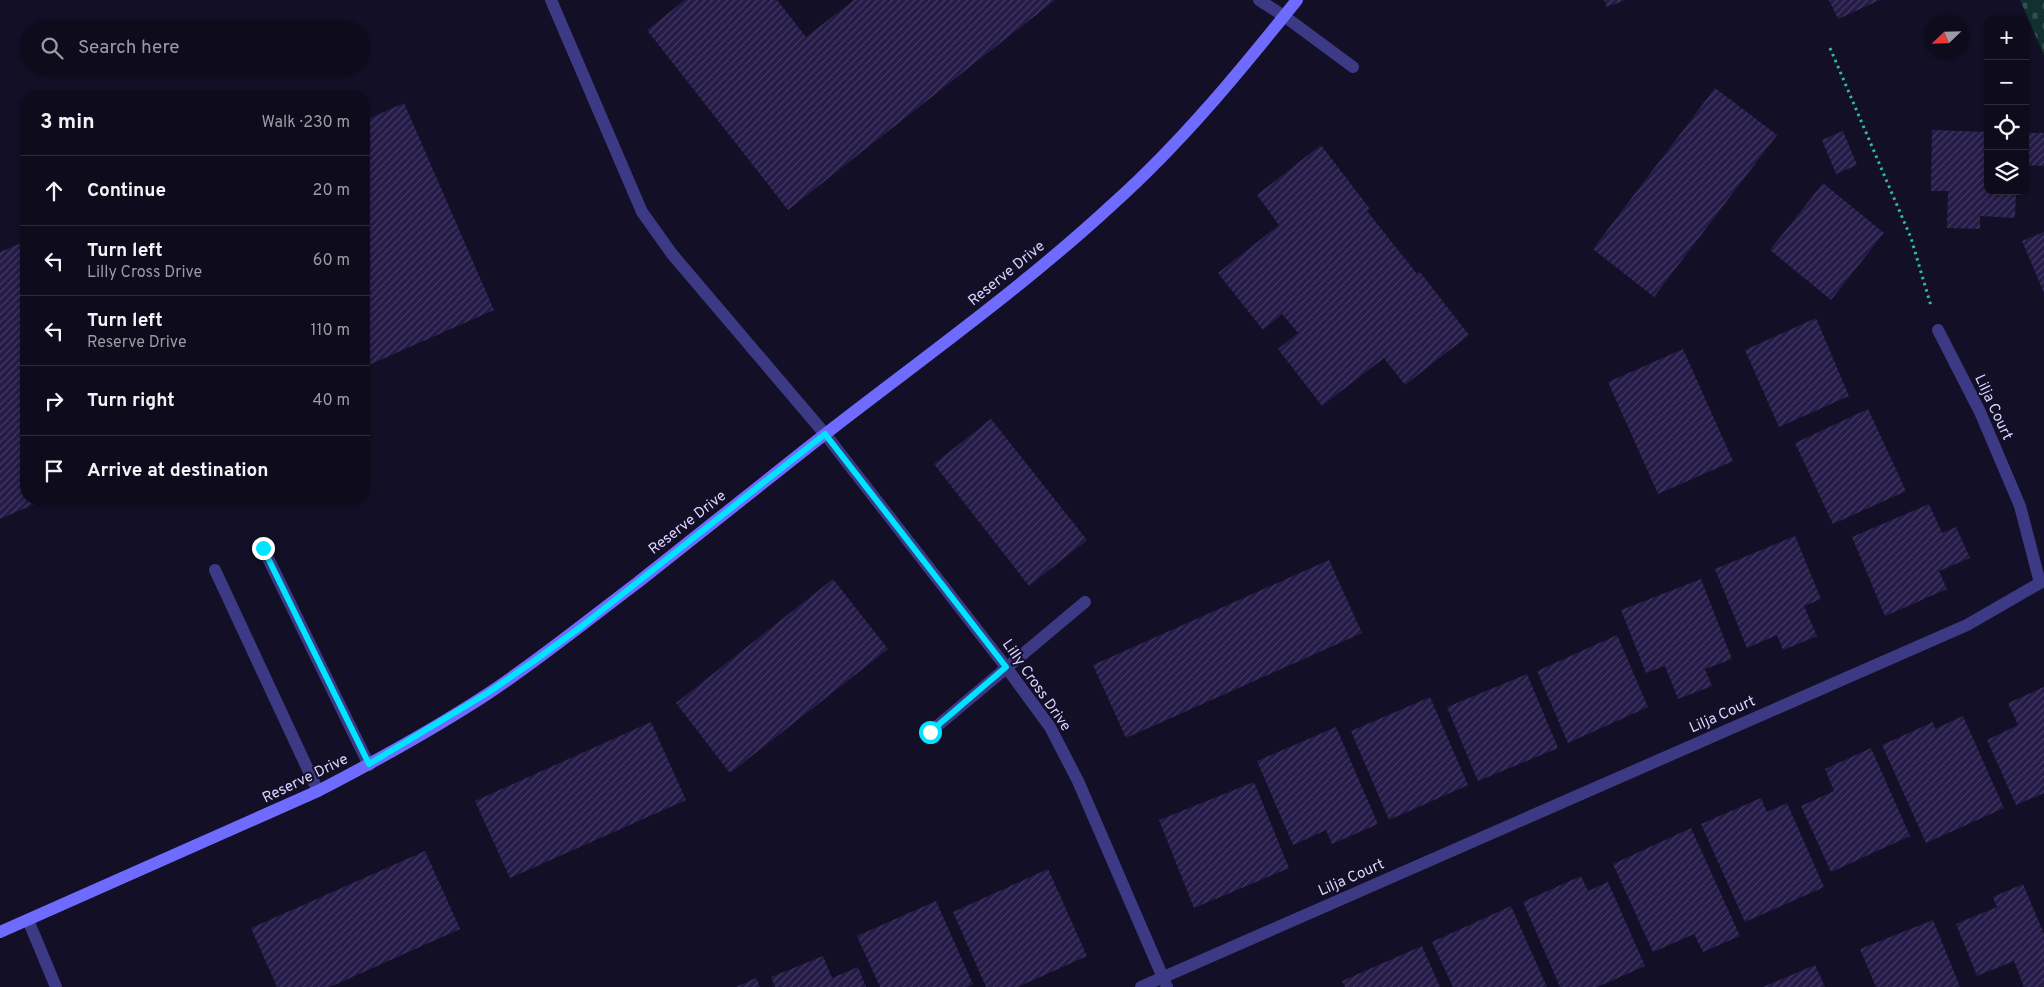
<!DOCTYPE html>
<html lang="en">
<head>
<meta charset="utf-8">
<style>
  :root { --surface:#0e0b1c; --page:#171425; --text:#f1f3f6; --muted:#9b9ba3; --line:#2e2b3b }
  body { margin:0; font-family:Overpass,sans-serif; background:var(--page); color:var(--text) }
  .controls { position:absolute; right:15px; top:15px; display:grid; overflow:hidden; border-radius:10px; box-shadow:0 1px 4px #0004 }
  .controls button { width:45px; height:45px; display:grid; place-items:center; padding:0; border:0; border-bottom:1px solid var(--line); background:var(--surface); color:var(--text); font:25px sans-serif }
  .compass { position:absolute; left:1924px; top:15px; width:45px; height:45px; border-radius:50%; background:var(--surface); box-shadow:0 1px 4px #0004; rotate:247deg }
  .stop { position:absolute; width:15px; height:15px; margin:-11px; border:4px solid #00e5ff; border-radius:50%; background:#fff }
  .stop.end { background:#00e5ff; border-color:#fff; box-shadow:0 1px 5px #0008 }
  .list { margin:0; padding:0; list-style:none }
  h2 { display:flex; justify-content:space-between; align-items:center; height:65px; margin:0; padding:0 20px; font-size:21px }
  h2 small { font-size:16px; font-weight:400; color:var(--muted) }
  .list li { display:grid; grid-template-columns:32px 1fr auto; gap:15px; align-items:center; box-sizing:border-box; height:70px; padding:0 20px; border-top:1px solid var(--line) }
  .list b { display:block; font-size:19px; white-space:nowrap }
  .list p { margin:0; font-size:16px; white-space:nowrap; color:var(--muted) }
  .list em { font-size:16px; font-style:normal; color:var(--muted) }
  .icon { flex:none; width:28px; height:28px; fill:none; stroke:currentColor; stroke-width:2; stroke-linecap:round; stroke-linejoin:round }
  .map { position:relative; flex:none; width:2044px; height:987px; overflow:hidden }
  .search { position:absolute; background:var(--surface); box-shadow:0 1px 4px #0004; left:20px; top:20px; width:350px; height:55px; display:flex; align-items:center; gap:12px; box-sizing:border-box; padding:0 18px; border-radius:28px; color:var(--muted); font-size:19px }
  .panel { position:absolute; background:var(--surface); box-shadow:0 1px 4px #0004; left:20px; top:90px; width:350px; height:415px; border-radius:20px }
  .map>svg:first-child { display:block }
  .cemetery { fill:url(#cemetery-stones) }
  .building { fill:url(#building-hatch) }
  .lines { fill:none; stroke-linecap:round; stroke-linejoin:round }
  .path { stroke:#2fb8b0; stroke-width:3; stroke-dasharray:2.5 4; stroke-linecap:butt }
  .lane { stroke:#3d3a85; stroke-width:12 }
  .street { stroke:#3d3a85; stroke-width:12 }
  .secondary { stroke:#6f6bff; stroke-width:12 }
  .route { stroke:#00e5ff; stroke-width:6 }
  .labels { text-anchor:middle; stroke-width:4; stroke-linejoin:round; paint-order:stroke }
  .street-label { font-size:15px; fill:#d9d4ff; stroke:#130f26 }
</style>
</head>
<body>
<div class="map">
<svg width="2044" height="987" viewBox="0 0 2044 987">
  <defs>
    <pattern id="cemetery-stones" width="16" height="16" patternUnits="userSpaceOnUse" patternTransform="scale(1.25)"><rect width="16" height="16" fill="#12302f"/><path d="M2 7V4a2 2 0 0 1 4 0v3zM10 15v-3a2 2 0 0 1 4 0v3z" fill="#344d4e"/></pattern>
    <pattern id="building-hatch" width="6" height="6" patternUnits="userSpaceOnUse" patternTransform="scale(1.25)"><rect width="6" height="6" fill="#241b47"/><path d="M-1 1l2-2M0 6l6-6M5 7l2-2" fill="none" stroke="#433b63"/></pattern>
  </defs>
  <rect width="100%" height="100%" fill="#130f26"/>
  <!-- cemetery -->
  <path class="cemetery" d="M2020 0H2044V55Z"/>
  <!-- building -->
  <g class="building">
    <path d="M685 0H777L806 37 854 0H1055L788 210 647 30Z"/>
    <path d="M1604 0H1625L1607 7Z"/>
    <path d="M1829 0H1880L1838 19Z"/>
    <path d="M1715 88 1777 135 1654 297 1593 249Z"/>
    <path d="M404 103 494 310 364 367V121Z"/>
    <path d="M1932 130 1988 132V191H2016L2015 218 1980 216V229L1947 228 1948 191H1931Z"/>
    <path d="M1843 131 1857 165 1836 174 1822 140Z"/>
    <path d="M2025 133H2044V166L2025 165Z"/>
    <path d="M1321 145 1370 209 1367 211 1417 274 1420 272 1469 335 1405 385 1384 358 1322 406 1278 349 1298 333 1282 314 1263 330 1218 273 1279 225 1257 195Z"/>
    <path d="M1823 183 1884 233 1831 300 1770 250Z"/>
    <path d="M2044 232V293L2022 241Z"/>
    <path d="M26 241V499H46L0 519V252Z"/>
    <path d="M1816 318 1849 396 1779 427 1745 350Z"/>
    <path d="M1683 349 1733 461 1658 494 1608 382Z"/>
    <path d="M1868 409 1906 491 1833 524 1795 443Z"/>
    <path d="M991 419 1087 540 1029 586 934 464Z"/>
    <path d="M1929 504 1942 533 1956 527 1970 558 1939 571 1947 589 1885 616 1852 537Z"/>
    <path d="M1795 536 1821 599 1804 606 1817 636 1783 650 1777 635 1747 648 1715 569Z"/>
    <path d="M1329 560 1362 633 1126 738 1093 665Z"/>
    <path d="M833 579 888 649 730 773 676 703Z"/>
    <path d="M1701 579 1732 659 1705 669 1712 686 1678 699 1665 666 1646 673 1621 610Z"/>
    <path d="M1617 635 1648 707 1568 743 1537 671Z"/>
    <path d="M1527 674 1558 748 1478 781 1447 707Z"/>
    <path d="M2044 687V793L2016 805 1987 740 2018 725 2008 703Z"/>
    <path d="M1430 697 1468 785 1389 820 1351 731Z"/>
    <path d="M1963 716 2004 808 1926 843 1882 745 1933 722 1935 729Z"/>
    <path d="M651 722 686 800 510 878 475 801Z"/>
    <path d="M1336 727 1378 824 1332 844 1326 830 1293 845 1257 761Z"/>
    <path d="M1871 748 1910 836 1831 872 1801 806 1834 791 1825 769Z"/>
    <path d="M1254 782 1289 868 1194 908 1159 820Z"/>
    <path d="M1761 798 1767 812 1787 803 1824 887 1745 922 1701 824Z"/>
    <path d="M1691 828 1740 936 1703 952 1694 934 1653 952 1613 864Z"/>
    <path d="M425 851 460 929 330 987H277L251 928Z"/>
    <path d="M1048 869 1087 956 1018 987H986L953 912Z"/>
    <path d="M1581 876 1588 891 1608 882 1645 966 1597 987H1560L1523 902Z"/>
    <path d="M2023 884 2044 934V986L2041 987H2024L2014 961 1977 976 1956 924 1997 907 1993 897Z"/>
    <path d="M936 901 973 984 967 987H880L857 936Z"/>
    <path d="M1511 906 1547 987H1453L1432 942Z"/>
    <path d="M1933 920 1960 987H1876L1860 949Z"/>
    <path d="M1422 946 1440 987H1345L1342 981Z"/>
    <path d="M823 956 832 978 858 967 866 987H775L771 977Z"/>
    <path d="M1815 965 1825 987H1763Z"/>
    <path d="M756 978 760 987H736Z"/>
  </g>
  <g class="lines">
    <!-- path -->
    <path class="path" d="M1830 48 1911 238 1931 306"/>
    <!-- lane -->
    <g class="lane">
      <path d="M551 0 642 212 672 254 825 434"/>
      <path d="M1259 0 1284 16 1353 67"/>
      <path d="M263 548 369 765"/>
      <path d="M215 570 318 791"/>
      <path d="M930 732 1085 602"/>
      <path d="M28 920 56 987"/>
    </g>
    <!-- street -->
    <g class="street">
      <path d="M825 434 1006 667 1050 727 1078 781 1167 987"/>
      <path d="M1141 987 1967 625 2040 583 2020 506 1980 412 1938 330"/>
    </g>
    <!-- secondary -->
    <path class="secondary" d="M0 932 318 791C376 761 434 729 489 693 540 659 588 620 637 583 693 538 750 494 806 449 909 368 1018 292 1114 203 1182 142 1240 71 1297 0"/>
  </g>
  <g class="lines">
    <!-- route -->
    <path class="route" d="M263 548 369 764 489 692 534 661 582 626 825 434 1006 667 930 732"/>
  </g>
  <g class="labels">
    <!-- street labels -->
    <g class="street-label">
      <text transform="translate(1006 273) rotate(-39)" y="5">Reserve Drive</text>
      <text transform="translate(1994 407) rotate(65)" y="5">Lilja Court</text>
      <text transform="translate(687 522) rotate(-38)" y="5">Reserve Drive</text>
      <text transform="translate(1037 685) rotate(55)" y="5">Lilly Cross Drive</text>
      <text transform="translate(1722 714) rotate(-24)" y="5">Lilja Court</text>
      <text transform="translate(305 778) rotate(-26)" y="5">Reserve Drive</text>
      <text transform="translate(1351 877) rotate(-24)" y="5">Lilja Court</text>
    </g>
  </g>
</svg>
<div class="controls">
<button>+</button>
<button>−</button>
<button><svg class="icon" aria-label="locate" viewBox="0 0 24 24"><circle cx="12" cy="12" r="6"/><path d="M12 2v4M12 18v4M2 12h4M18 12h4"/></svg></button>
<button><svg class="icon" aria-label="layers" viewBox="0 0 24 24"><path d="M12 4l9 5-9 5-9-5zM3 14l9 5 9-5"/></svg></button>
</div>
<svg class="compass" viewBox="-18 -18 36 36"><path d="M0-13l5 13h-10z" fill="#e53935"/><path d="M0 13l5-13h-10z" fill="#9b9ba3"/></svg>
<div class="stop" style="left:930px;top:732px"></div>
<div class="stop end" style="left:263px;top:548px"></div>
<div class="search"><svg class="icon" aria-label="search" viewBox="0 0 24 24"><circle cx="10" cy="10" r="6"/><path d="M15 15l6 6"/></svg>Search here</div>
<section class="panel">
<h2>3 min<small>Walk · 230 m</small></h2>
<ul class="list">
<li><svg class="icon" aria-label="ahead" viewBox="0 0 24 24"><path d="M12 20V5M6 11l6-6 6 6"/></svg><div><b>Continue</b></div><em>20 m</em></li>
<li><svg class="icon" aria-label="left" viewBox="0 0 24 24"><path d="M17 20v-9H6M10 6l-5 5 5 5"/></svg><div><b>Turn left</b><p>Lilly Cross Drive</p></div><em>60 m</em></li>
<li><svg class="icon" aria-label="left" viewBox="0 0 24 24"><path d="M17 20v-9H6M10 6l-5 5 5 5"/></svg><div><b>Turn left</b><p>Reserve Drive</p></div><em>110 m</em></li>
<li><svg class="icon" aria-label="right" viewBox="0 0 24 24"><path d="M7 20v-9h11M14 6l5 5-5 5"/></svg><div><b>Turn right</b></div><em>40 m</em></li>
<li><svg class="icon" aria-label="arrive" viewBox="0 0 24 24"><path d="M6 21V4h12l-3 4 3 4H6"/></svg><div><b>Arrive at destination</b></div></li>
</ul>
</section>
</div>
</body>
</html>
